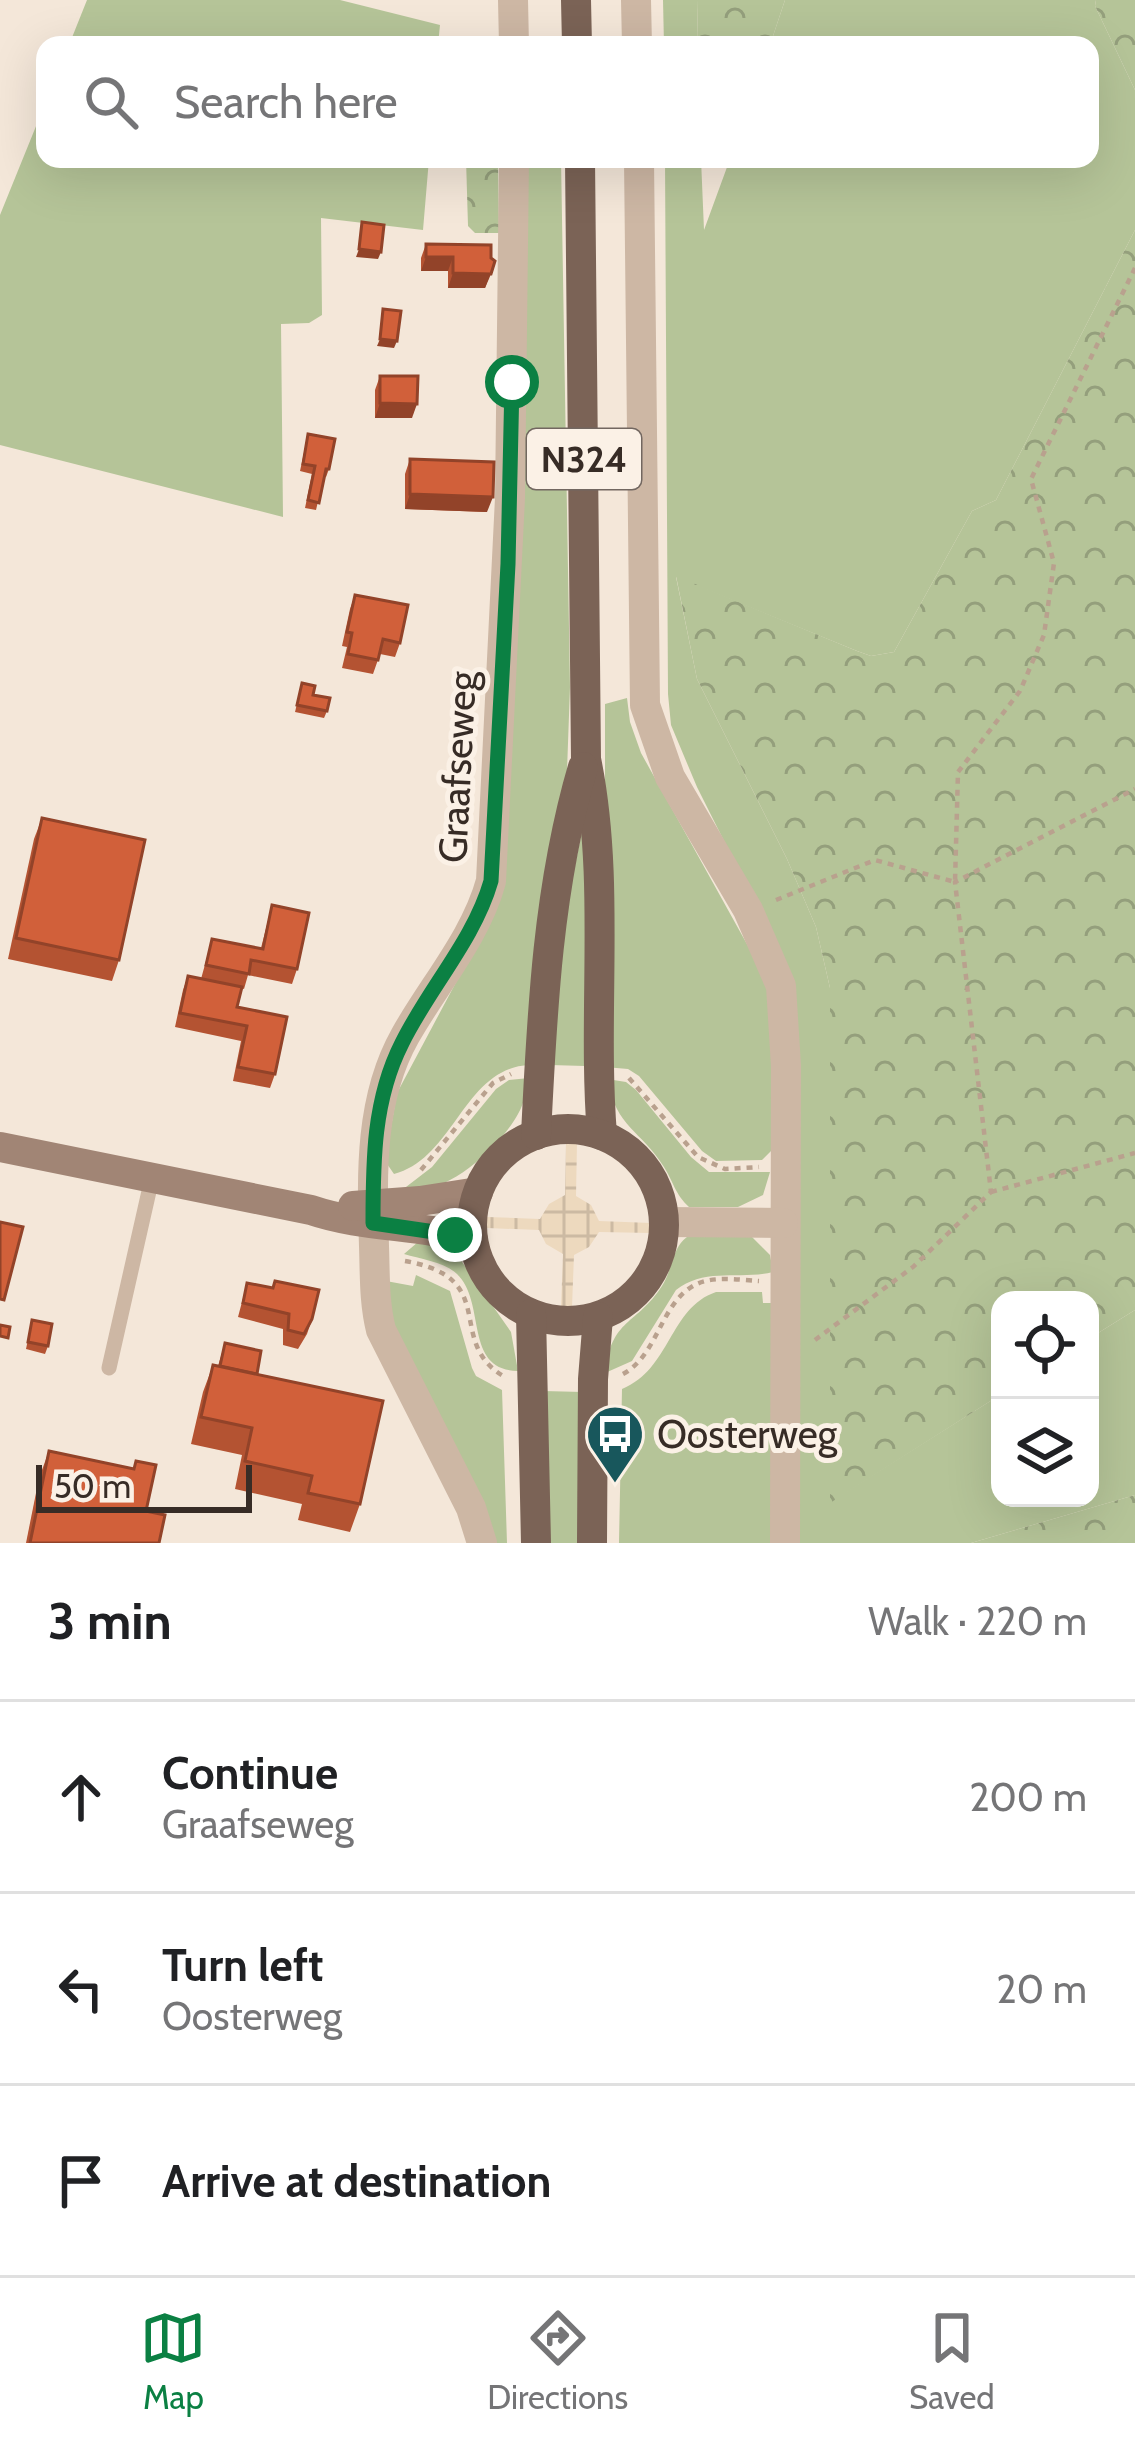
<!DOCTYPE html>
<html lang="en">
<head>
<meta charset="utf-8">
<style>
  :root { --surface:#fff; --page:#f6f6f6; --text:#202124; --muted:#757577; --line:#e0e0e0; --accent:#0b8043 }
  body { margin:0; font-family:Cabin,sans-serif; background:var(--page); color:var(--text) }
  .controls { position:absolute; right:36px; bottom:36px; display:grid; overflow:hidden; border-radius:24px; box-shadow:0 12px 48px #0002 }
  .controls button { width:108px; height:108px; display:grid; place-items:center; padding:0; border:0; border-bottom:3px solid var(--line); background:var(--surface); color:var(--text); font:60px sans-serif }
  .scale { position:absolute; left:36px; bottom:30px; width:216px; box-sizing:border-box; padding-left:12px; border:6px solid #372c26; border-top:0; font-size:33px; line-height:42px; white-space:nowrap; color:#372c26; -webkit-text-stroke:9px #fbf1e6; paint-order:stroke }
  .stop { position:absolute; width:36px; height:36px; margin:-27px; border:9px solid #0b8043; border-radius:50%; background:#fff }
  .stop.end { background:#0b8043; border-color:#fff; box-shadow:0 3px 12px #0008 }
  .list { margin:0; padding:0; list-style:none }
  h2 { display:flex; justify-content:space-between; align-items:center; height:156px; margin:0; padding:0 48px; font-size:51px }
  h2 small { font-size:39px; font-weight:400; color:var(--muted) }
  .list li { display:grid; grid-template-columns:78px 1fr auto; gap:36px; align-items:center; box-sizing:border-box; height:192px; padding:0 48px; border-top:3px solid var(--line) }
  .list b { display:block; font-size:45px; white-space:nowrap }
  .list p { margin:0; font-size:39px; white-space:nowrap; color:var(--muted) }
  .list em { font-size:39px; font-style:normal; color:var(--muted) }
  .icon { flex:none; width:66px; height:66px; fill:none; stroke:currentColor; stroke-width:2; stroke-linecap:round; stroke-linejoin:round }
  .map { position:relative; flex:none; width:1135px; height:1543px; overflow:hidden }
  .search { position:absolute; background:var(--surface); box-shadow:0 12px 48px #0002; left:36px; right:36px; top:36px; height:132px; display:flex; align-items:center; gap:30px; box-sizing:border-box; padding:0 42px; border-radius:24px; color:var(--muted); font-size:45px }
  .sheet { height:732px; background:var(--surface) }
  nav { display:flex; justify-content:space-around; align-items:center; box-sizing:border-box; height:168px; border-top:3px solid var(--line); background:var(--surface); font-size:33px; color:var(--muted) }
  nav a { display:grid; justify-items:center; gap:6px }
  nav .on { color:var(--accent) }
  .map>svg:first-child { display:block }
  .green { fill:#b5c498 }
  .forest { fill:url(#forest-crowns) }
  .plaza { fill:url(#plaza-grid) }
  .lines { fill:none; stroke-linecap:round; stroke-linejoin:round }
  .path { stroke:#b9a18e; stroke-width:4.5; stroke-dasharray:6 6; stroke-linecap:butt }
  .lane { stroke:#cdb7a4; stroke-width:15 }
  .street { stroke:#cdb7a4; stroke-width:30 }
  .secondary { stroke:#a18575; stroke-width:30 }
  .primary { stroke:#7b6356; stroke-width:30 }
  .wall { fill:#b45332 }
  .shaded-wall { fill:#924329 }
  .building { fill:#d1603a; stroke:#924329; stroke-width:3 }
  .route { stroke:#0b8043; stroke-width:15 }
  .labels { text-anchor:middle; stroke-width:10; stroke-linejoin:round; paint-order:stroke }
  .shield { fill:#fbf1e6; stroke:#726760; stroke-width:3 }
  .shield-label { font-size:36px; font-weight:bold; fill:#372c26 }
  .street-label { font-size:39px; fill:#372c26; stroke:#fbf1e6 }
  .poi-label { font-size:39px; fill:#372c26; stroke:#fbf1e6; text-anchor:start }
</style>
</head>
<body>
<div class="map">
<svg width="1135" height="1543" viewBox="0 0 1135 1543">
  <defs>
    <pattern id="forest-crowns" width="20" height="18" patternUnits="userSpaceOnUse" patternTransform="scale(3)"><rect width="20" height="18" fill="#b5c498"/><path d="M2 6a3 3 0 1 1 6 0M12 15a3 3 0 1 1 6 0" fill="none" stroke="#949f7c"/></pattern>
    <pattern id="plaza-grid" width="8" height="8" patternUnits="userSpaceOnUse" patternTransform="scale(3)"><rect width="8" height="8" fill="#edd9be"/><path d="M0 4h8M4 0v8" fill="none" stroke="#ccbaa3"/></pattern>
  </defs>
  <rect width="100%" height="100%" fill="#f4e7d9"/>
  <!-- green -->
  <g class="green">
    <path d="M87 0H340L440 25 438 45H69Z"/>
    <path d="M663 0H697L698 45H664Z"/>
    <path d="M785 0H1096L1095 6 1135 90V230L996 500 972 511 894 652 871 656 857 651 676 577 697 679 787 859 816 927 830 988V1502L1000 1395V1498H1090V1338L1135 1310V1495L971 1543H800L776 945 697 787 671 725 668 694 665 159H701L704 230 730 159H1090V45H770Z"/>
    <path d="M45 104V159H429L423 230 321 218 322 315 309 323 281 324 283 517 0 445V215Z"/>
    <path d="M526 159H561L570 687 567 771 530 1065C464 1067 455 1158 394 1174L385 1161 397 1093 493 913Z"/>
    <path d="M627 698 630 722 641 753 758 964 770 992 774 1148 762 1160 716 1161 702 1151 639 1076 628 1069 605 1067V704Z"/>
    <path d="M586 812 585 1066 550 1065 556 957Z"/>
    <path d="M529 1078C526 1090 525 1102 518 1114 502 1144 444 1201 406 1187L432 1167 496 1089 509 1080Z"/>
    <path d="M607 1079 626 1082 636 1090 691 1157 709 1172H770L763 1195 738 1207H689C675 1194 674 1183 664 1167 640 1129 617 1129 607 1079Z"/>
    <path d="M690 1235 752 1237 770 1255 773 1272C740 1280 705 1267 676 1290L632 1361 605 1373C611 1318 637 1325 662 1286 673 1269 672 1245 690 1235Z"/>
    <path d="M418 1242 450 1250 462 1262 511 1332 518 1371C463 1370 487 1303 457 1274 445 1262 420 1259 404 1254Z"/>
    <path d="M416 1275 450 1291 472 1368 476 1376 502 1390 507 1543H495L389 1315 386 1281 413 1286Z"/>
    <path d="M716 1292H762L763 1303H773L771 1543H619L622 1389C671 1369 669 1308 716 1292Z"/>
    <path d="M543 1391 583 1392 582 1543H545Z"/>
  </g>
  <!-- forest -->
  <g class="forest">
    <path d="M697 0H785L770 45H698Z"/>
    <path d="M1096 0H1135V90L1095 6Z"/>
    <path d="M466 159H498L499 233H475L468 226Z"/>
    <path d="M1135 230V1310L1090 1338V1300H1000V1395L830 1503V988L816 927 787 859 697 679 676 576 857 651 871 656 894 652 972 511 996 500Z"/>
    <path d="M1135 1495V1543H971Z"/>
  </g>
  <!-- plaza -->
  <path class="plaza" d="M572 1142 577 1143 576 1196 591 1205 599 1221 651 1223 652 1228 651 1233 599 1232 589 1247 574 1255 572 1307 567 1308 561 1307 563 1254 546 1244 539 1230 487 1228V1217L540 1219 549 1204 565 1195 566 1143Z"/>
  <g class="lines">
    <!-- path -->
    <g class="path">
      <path d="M776 900 875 860 955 882 958 772 1020 691 1044 635 1054 563 1031 479 1135 268"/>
      <path d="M629 1078 698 1157 725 1169 759 1167"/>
      <path d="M421 1170 493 1083 511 1074"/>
      <path d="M991 1192 1135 1153"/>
      <path d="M405 1261C503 1278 443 1342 505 1377"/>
      <path d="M815 1340 913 1267 991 1192 955 882 1135 789"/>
      <path d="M623 1374C658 1355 660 1305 693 1286 711 1275 739 1280 759 1281"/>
    </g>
    <!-- lane -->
    <path class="lane" d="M109 1368 152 1178"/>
    <!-- street -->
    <g class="street">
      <path d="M513 0 514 45"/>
      <path d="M636 0 637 45"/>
      <path d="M639 159 645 705 670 777 748 910 781 986 786 1066 785 1543"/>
      <path d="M664 1222 783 1223"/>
      <path d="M482 1543 471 1508 381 1330C374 1302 375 1275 374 1246 372 1176 369 1100 405 1036 433 986 476 937 491 881L510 498 514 159"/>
    </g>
    <!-- secondary -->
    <g class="secondary">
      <path d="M0 1147 311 1210C364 1228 420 1224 473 1240"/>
      <path d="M353 1206 420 1201 478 1192"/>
    </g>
    <!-- primary -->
    <g class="primary">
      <path d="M576 0 577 45"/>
      <path d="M580 159 586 759C611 881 592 1011 602 1135"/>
      <circle cx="568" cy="1225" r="96"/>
      <path d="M536 1135C542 1011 548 886 583 767"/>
      <path d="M531 1314 536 1543"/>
      <path d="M592 1543 593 1379 598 1317"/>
    </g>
  </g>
  <!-- wall -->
  <g class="wall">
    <path d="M426 244 491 258 495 261 485 288H448V271H421V258Z"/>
    <path d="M380 376 412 418H375V390Z"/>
    <path d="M308 434 329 469 326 477 324 476 316 510 305 508 312 474 300 471Z"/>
    <path d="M410 459 487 512 405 509V474Z"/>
    <path d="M355 595 400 643 395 657 380 654 373 674 342 668 347 647 342 646 350 609Z"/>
    <path d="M302 683 327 711 324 718 295 712Z"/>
    <path d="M42 818 119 960 112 981 8 959 34 839Z"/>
    <path d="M272 905 297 969 292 984 248 975 244 989 241 988 237 1007 275 1074 270 1088 233 1081 241 1041 175 1027 183 990 188 976 201 979 212 939 261 948Z"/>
    <path d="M275 1281 312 1319 307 1334 298 1349 283 1345V1329L238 1317 247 1283 272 1288Z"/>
    <path d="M32 1320 48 1346 45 1354 26 1349Z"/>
    <path d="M225 1343 257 1374 360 1504 350 1532 298 1520 302 1504 235 1489 242 1455 191 1444 203 1392 213 1365 218 1366Z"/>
    <path d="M49 1451 146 1511 159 1543H26L39 1478Z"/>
  </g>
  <!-- shaded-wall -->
  <g class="shaded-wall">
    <path d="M359 249 381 252 378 259 356 257Z"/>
    <path d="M426 257H453L448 271H421Z"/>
    <path d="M453 273 491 274 485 288H448Z"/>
    <path d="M380 339 397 341 394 348 377 346Z"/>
    <path d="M380 403 417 404 412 418H375Z"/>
    <path d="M410 494 493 497 487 512 405 509Z"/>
  </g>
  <!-- building -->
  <g class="building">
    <path d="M362 222 384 225 381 252 359 249Z"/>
    <path d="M426 244 491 245V258L495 261 491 274 453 273V257H426Z"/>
    <path d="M383 309 401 311 397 341 380 339Z"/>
    <path d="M380 376H418L417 404 380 403Z"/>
    <path d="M308 434 335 439 329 469H326L319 503 308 500 315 466 303 464Z"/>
    <path d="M410 459 494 462 493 497 410 494Z"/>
    <path d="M355 595 408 605 400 643 383 639 378 660 348 654 352 633 347 632Z"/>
    <path d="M302 683 315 686 313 695 330 698 327 711 297 705Z"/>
    <path d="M42 818 145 840 119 960 16 938Z"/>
    <path d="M272 905 309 913 297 969 251 960 249 974 206 965 212 939 263 949Z"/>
    <path d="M188 976 242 987 237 1007 287 1017 275 1074 238 1067 247 1026 180 1013Z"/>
    <path d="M0 1222 23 1227 4 1300 0 1299Z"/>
    <path d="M275 1281 319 1290 312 1319 304 1334 288 1330 289 1314 243 1303 247 1283 273 1288Z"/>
    <path d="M32 1320 52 1324 48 1346 28 1342Z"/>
    <path d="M0 1325 10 1327 8 1338 0 1336Z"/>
    <path d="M225 1343 261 1351 257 1374 220 1366Z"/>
    <path d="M213 1365 383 1401 360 1504 308 1493 312 1476 245 1461 252 1428 201 1417Z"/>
    <path d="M49 1451 134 1469 136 1461 156 1465 146 1511 165 1515 159 1543H30Z"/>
  </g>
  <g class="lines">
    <!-- route -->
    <path class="route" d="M455 1235 373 1223C373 1162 373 1100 402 1043 429 988 474 940 491 881L508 564 512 382"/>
  </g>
  <!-- icons -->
  <defs>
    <g id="bus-pin" transform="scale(3)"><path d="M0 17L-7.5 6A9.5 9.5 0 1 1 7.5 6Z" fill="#18575c" stroke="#fbf1e6"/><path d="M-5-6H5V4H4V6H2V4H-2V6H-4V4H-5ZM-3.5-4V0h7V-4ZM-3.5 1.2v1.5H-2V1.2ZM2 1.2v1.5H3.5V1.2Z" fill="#fff"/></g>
  </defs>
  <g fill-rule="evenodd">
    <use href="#bus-pin" x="615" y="1434"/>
  </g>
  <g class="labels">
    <!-- shield labels -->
    <rect class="shield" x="527" y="429" width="114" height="60" rx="9"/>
    <g class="shield-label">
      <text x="584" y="472">N324</text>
    </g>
    <!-- street labels -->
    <g class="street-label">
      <text transform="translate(457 767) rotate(-87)" y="14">Graafseweg</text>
    </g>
    <!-- poi labels -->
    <g class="poi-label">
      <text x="657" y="1448">Oosterweg</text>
    </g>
  </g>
</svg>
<div class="controls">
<button><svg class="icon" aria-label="locate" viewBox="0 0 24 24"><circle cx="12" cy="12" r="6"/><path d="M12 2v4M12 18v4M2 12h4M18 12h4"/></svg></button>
<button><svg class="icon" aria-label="layers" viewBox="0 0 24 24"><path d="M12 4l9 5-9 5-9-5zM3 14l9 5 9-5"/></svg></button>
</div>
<div class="scale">50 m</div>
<div class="stop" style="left:512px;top:382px"></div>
<div class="stop end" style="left:455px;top:1235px"></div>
<div class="search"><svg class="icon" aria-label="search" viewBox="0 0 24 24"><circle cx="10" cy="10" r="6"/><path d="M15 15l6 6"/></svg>Search here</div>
</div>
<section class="sheet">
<h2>3 min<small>Walk · 220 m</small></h2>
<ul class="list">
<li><svg class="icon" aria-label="ahead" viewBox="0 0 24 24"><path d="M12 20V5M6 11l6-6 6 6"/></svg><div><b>Continue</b><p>Graafseweg</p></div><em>200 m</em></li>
<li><svg class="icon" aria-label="left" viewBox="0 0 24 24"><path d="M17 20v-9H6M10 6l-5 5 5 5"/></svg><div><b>Turn left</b><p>Oosterweg</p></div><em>20 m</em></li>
<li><svg class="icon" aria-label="arrive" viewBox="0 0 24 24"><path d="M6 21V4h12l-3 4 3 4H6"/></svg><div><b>Arrive at destination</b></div></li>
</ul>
</section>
<nav>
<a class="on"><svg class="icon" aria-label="map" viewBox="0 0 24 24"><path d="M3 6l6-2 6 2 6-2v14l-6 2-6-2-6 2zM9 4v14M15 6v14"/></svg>Map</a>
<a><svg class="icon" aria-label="directions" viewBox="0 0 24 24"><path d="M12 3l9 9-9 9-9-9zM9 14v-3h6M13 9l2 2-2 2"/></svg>Directions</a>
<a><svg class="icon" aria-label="saved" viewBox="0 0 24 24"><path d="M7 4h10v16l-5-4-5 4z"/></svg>Saved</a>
</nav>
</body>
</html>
